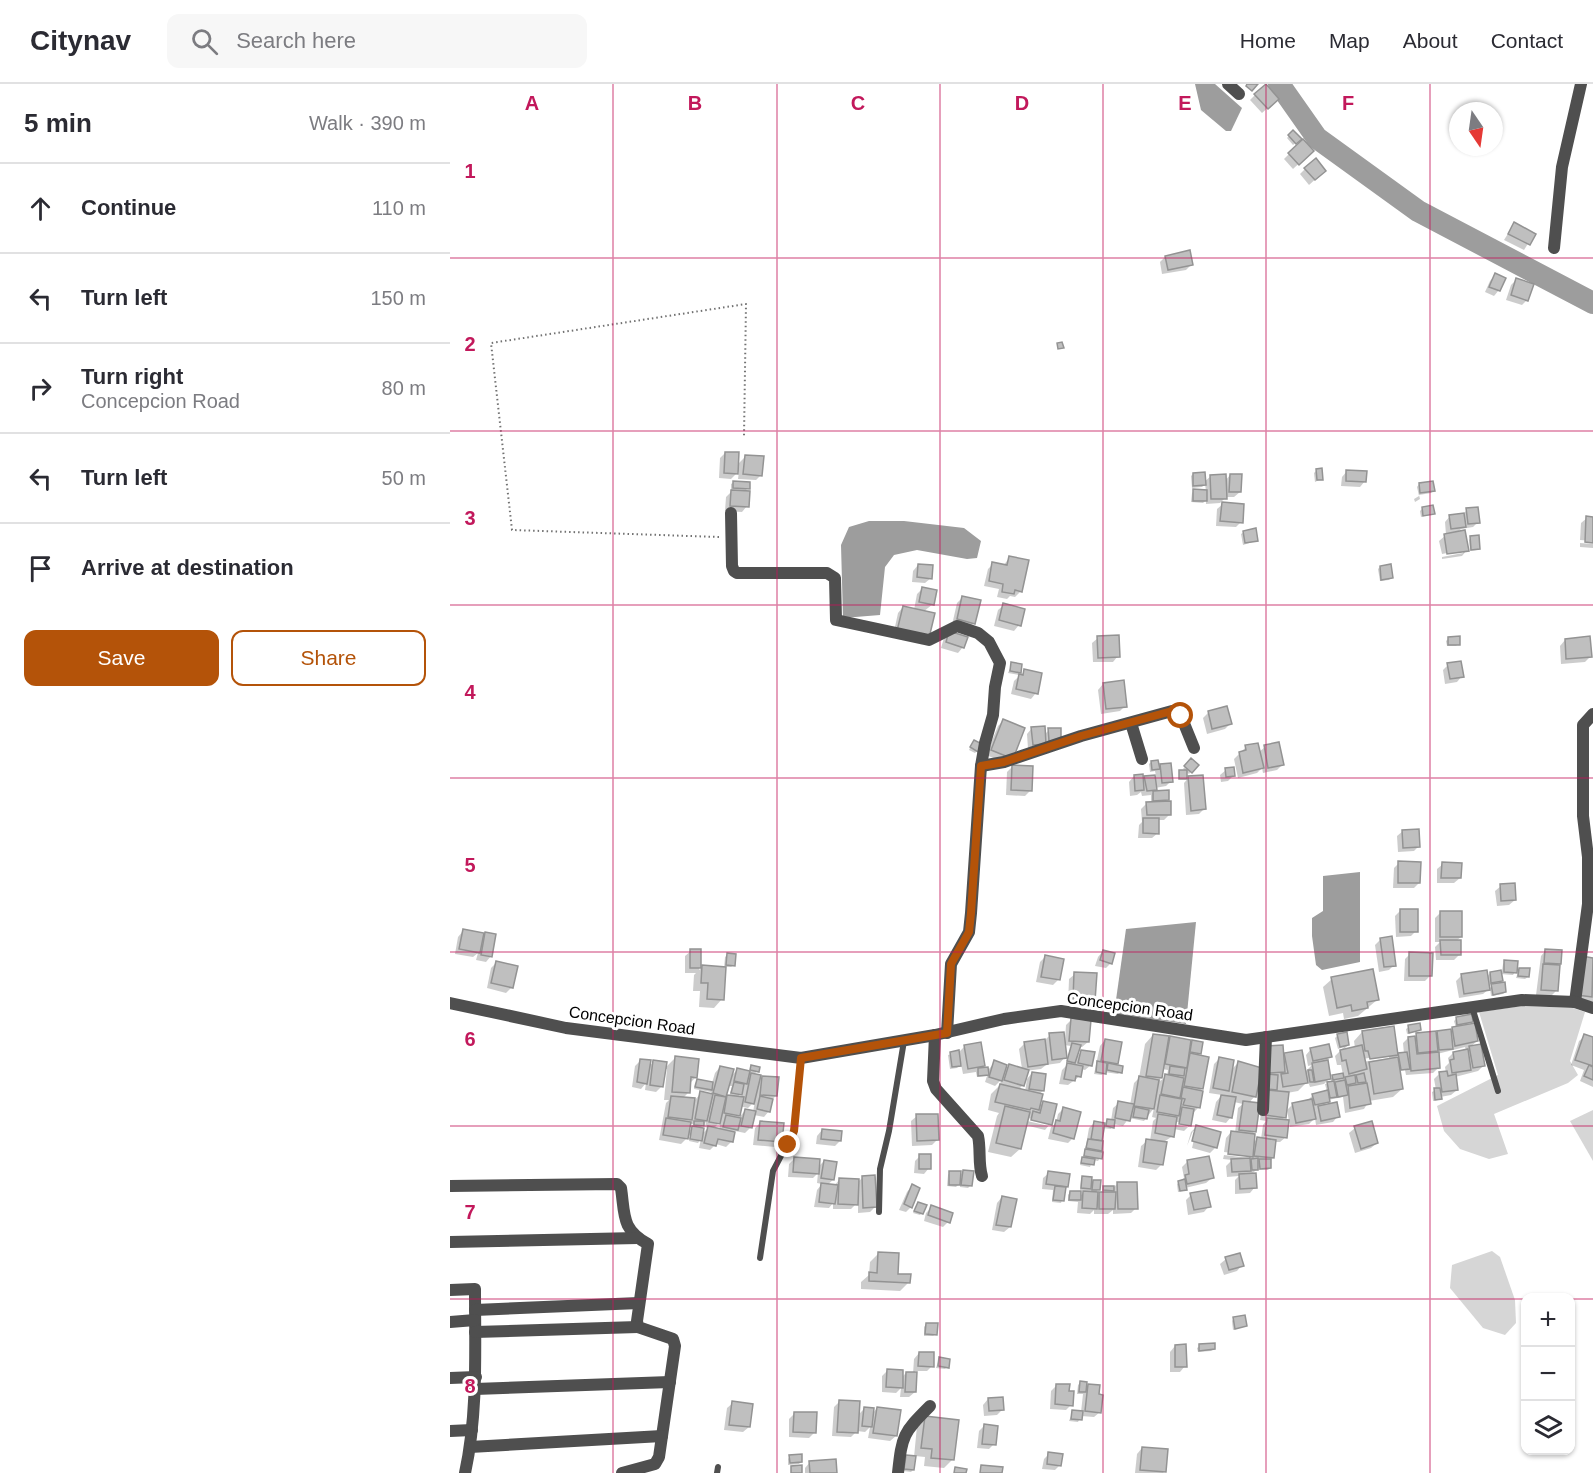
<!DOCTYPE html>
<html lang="en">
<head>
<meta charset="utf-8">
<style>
  :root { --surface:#fff; --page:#f7f7f7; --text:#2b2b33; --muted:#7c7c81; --line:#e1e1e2; --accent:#b45309 }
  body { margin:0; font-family:Arial,sans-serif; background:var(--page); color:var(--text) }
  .controls { position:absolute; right:18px; bottom:18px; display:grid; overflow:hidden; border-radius:12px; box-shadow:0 2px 4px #0004 }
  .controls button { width:54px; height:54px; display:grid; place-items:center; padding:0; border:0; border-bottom:2px solid var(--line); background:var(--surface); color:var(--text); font:30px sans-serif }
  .compass { position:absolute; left:999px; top:18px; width:54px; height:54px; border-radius:50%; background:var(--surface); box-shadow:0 2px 4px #0004; rotate:167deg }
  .stop { position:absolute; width:18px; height:18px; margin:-14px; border:4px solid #b45309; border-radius:50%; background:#fff }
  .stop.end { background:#b45309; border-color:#fff; box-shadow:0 2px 6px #0008 }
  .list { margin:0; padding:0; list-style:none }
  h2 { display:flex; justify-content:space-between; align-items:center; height:78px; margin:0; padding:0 24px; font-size:26px }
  h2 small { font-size:20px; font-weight:400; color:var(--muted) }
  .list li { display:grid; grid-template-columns:39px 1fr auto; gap:18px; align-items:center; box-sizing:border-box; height:90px; padding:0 24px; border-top:2px solid var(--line) }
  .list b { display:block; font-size:22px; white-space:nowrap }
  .list p { margin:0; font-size:20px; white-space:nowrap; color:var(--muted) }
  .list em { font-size:20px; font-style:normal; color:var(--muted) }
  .actions { display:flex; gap:12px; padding:18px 24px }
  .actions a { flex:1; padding:14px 0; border:2px solid var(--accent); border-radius:12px; text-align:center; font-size:21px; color:var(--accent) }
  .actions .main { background:var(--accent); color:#fff }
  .icon { flex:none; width:33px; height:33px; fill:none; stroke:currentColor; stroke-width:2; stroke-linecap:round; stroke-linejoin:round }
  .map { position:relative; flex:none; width:1143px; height:1389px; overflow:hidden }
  header { display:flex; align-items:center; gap:36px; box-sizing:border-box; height:84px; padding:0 30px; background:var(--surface); border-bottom:2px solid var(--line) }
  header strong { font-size:28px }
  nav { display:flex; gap:33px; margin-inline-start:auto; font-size:21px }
  .search { width:420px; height:54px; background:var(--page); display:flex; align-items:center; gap:15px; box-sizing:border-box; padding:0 21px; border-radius:12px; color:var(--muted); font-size:22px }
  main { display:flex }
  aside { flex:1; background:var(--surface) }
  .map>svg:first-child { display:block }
  .green { fill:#d6d6d6 }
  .water { fill:#9d9d9d }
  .shadow { fill:#0003; fill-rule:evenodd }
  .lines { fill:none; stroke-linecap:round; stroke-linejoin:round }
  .river { stroke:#9d9d9d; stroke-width:22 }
  .building { fill:#bfbfbf; stroke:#939393; stroke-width:1.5 }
  .path { stroke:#717171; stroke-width:2; stroke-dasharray:1.5 3; stroke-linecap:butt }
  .service { stroke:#4f4f4f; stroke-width:6 }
  .minor { stroke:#4f4f4f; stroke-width:12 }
  .tertiary { stroke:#4f4f4f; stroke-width:12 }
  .route { stroke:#b45309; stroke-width:8 }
  .grid { fill:none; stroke:#c2185b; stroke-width:1.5; stroke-opacity:0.55 }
  .labels { text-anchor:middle; stroke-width:6; stroke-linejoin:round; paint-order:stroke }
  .street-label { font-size:16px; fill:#000; stroke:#fff }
  .grid-label { font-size:20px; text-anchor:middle; font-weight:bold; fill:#c2185b; stroke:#fff; stroke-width:6; stroke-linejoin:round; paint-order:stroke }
</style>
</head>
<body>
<header>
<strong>Citynav</strong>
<div class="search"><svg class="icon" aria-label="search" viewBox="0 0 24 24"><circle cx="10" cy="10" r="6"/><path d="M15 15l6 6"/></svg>Search here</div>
<nav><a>Home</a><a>Map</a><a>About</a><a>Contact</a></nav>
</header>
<main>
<aside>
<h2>5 min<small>Walk · 390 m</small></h2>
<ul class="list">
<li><svg class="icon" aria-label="ahead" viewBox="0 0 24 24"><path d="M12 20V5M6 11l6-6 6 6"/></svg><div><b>Continue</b></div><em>110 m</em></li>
<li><svg class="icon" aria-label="left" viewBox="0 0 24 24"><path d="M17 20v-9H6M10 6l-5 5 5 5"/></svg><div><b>Turn left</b></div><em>150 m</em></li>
<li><svg class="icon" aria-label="right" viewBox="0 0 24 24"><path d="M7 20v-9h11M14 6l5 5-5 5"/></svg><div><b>Turn right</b><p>Concepcion Road</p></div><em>80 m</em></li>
<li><svg class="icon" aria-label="left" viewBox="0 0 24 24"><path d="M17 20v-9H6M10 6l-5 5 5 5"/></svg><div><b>Turn left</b></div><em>50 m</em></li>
<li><svg class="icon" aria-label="arrive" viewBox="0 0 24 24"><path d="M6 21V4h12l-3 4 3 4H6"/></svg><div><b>Arrive at destination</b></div></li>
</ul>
<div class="actions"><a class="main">Save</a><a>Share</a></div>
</aside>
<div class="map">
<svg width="1143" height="1389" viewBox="0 0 1143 1389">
  <rect width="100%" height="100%" fill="#fff"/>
  <!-- green -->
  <g class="green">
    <path d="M1072 922 1123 924 1135 928 1120 977 1128 991 1118 999 1044 1030 1058 1070 1039 1075 1010 1065 994 1047 987 1022 1048 991 1029 928Z"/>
    <path d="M1143 1026V1077L1120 1037Z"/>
    <path d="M1042 1167 1050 1173 1065 1216 1066 1239 1055 1251 1033 1244 1000 1204 1002 1181Z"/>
  </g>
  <!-- water -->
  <g class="water">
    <path d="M745 0H765L792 24 781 47H776L751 26Z"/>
    <path d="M419 437H454L514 444 531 457 527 474 517 475 467 466 444 471 435 483 430 531 393 534 391 461 399 443Z"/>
    <path d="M910 788V878L872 886 866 881 862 852V834L873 827V792Z"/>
    <path d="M746 838 736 940 664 930 676 845Z"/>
  </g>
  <!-- shadow -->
  <g class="shadow">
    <path d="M805 11 822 20 812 29 800 16Z"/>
    <path d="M843 48 850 55 843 61 837 54Z"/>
    <path d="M839 70 857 72 843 85 834 75Z"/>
    <path d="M855 85 869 92 859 101 850 90Z"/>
    <path d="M1064 140 1084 150 1074 166 1054 156Z"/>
    <path d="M715 173 742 180 736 186 712 190 710 178Z"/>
    <path d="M1045 191 1049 206 1044 212 1035 208 1040 197Z"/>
    <path d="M1066 196 1077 216 1072 221 1056 216 1061 201Z"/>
    <path d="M275 369 287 381 295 373 311 391 306 396 288 395 289 387 281 395 269 394 270 374Z"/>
    <path d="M866 387 871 395 865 398 864 389Z"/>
    <path d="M897 387 915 397 910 403 891 402 892 393Z"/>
    <path d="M743 390 754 398 761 392 775 397 780 391 790 408 784 413H776L770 419 756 420V416L753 419 741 418 742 409 744 407H756L755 400 752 403 742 404 741 392Z"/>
    <path d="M284 398 298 404 294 408 297 422 292 428 275 427 276 413 281 408V400Z"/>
    <path d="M969 400 983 407 981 409 969 411 970 415 965 418 964 415 969 412 967 403Z"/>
    <path d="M773 420 791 438 786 443 766 442 767 425Z"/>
    <path d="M972 425 983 429 971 433 970 427Z"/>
    <path d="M1017 426 1028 438 1023 443 1011 445 1007 449 1017 466 1012 472 992 475V473L1013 469V466L992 470 989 457 996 451 995 438 1000 432 1012 431Z"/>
    <path d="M1137 434H1143V457L1130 456 1131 439Z"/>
    <path d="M794 448 806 457 793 461 791 450Z"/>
    <path d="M1021 453 1029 464 1027 466 1020 467 1019 456Z"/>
    <path d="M1130 459 1143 460V464L1130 463Z"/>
    <path d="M560 473 571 507 565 513 560 512 557 515 547 513 549 505 534 502 538 485 543 480 553 482Z"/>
    <path d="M468 481 481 494 475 499 462 498 463 487Z"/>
    <path d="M930 483 941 494 939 496 930 497 928 485Z"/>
    <path d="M473 504 483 520 443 552 448 529 453 523 464 526 467 510Z"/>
    <path d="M512 514 524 539 519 544 502 541 507 519Z"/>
    <path d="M554 521 569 541 564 547 544 542 548 526Z"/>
    <path d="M500 549 513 563 508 569 491 564 494 554Z"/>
    <path d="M648 554 668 572 663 578H643L642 559Z"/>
    <path d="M999 554 1008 560 1006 562H997L996 557Z"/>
    <path d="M1115 556 1141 572 1135 578 1111 580 1110 562Z"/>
    <path d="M562 580 571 581 569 591 558 589Z"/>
    <path d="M998 581 1012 592 1007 598 995 600 993 586Z"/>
    <path d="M575 587 586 609 581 615 561 610 564 597Z"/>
    <path d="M653 600 675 622 670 627 651 630 648 606Z"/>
    <path d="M758 629 780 640 775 645 757 650 753 634Z"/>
    <path d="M553 637 556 679 536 671 548 642Z"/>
    <path d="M582 644 594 651 599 646 610 656 578 665 577 650Z"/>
    <path d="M522 660 527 667 525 669 519 666Z"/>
    <path d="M796 663 809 668 815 663 832 681 827 686 813 689 812 684 807 689 788 694 784 675Z"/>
    <path d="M741 676 747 681 739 690 733 685Z"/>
    <path d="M701 678 708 684 710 682 721 697 716 702 705 704 702 709 717 708 718 715 714 719 720 730 714 736H708V749L702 754H688L689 741 692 738 691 725 697 719H701V711L692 712 691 708 687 711 680 712 679 698 684 692 692 697 695 694 706 692 705 687 700 688 699 680Z"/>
    <path d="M563 682 580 707 575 712 556 711 557 688Z"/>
    <path d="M776 686 784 691 778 697 771 698 770 691Z"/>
    <path d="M739 693 754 725 749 730 736 731 734 699Z"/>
    <path d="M953 747 969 762 964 767 948 768 947 752Z"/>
    <path d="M949 779 969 799 964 804H943L944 784Z"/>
    <path d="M993 780 1010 794 1004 799H987V785Z"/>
    <path d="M1051 802 1065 816 1059 821 1047 822 1045 807Z"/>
    <path d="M951 826 966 847 961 852 946 853 945 832Z"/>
    <path d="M991 828 1011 853 1006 857 1010 870 1004 876H986L985 863 990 858H985V834Z"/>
    <path d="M13 847 45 851 41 872 36 878 26 876 28 869 23 873 5 870 8 853Z"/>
    <path d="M931 855 944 881 939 886 929 888 925 861Z"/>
    <path d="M1096 866 1109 879 1106 883V907L1101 912 1086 911 1091 872Z"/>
    <path d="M241 867H250L249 886 252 883 274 884 275 873 277 871 284 881 281 883H274L272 915 264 924 249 923 250 907H243L244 891 246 889H235V872Z"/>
    <path d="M653 867 661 879 656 884 645 882 648 873Z"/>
    <path d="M960 870 980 892 975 897H954L955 875Z"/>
    <path d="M595 873 609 895 603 901 586 898 590 878Z"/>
    <path d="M1143 873V920L1123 916 1141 875Z"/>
    <path d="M47 878 62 903 56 909 37 904 41 884Z"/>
    <path d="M1055 878 1065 888 1063 891 1050 890 1051 896 1046 901 1055 908 1053 910 1041 912 1040 904 1044 899 1038 900 1039 905 1033 910 1009 914 1006 897 1012 891 1037 893 1040 889 1052 887 1053 880Z"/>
    <path d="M1069 885 1078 893 1075 895 1066 894Z"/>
    <path d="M625 890 644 916 639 922 618 921 619 895Z"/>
    <path d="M882 895 927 916 908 932 894 935 893 929 879 932 873 903Z"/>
    <path d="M1007 934 1021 937 1016 942 1027 957 1018 965 1030 962 1034 981 1028 987 1005 993 1007 1006 1001 1011 990 1013 988 1016 983 1017 982 1008 986 1006 984 995 990 989H996L995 983 999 979 998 974 1003 969 1016 966 1015 963 987 970 989 983 983 989 956 991 955 986 949 987 952 1005 943 1013 919 1017 914 1025 895 1029 893 1013 878 1016 874 1022 888 1032 883 1038 866 1041 865 1034 859 1040 840 1043 837 1026 843 1020 858 1016 863 1011 877 1008 875 1000 881 999V995L883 993 893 991 891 981H887L885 972 894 963 888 965 885 954 888 951 898 961 892 967 905 964 904 957 912 948 942 944 947 973 954 970 953 959 958 954 964 953 967 951 1001 946 1006 944 1004 937ZM939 971V974L912 978V975Z"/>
    <path d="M621 936 638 958 632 963H629L625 974 631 968 641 981 635 986 631 985 630 992 618 1001 609 1000 612 986 619 979H616L621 962 614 961 615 973 610 979 596 981 591 985 575 987 573 1001 568 1006 575 1008 577 995 582 989 593 1007 588 1011V1024L593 1018 600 1040 595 1046 575 1041 570 1065 561 1073 538 1068 547 1032 549 1029 538 1026 541 1010 550 1001 551 996 545 1002 535 998 537 992 527 993 526 988 513 990 511 980 507 984 500 985 498 971 509 968 514 963 533 982 529 986 539 985 545 978 554 987 559 981 572 985 569 965 575 959 594 957 600 951 615 957 616 941ZM574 1033 599 1039V1042L573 1036Z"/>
    <path d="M959 943 970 946 957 950 956 945Z"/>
    <path d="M703 951 716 958 720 954 739 962 743 958 749 969 746 972 757 974 748 1024 743 1029 740 1041 734 1047 724 1045 723 1052 715 1057 712 1080 706 1086 688 1083 691 1062 697 1057H700L703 1037 706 1034 702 1033 704 1024 694 1037 679 1034 673 1042 663 1040 661 1045 652 1044 650 1074 648 1077 643 1076 640 1083 630 1081 635 1067 639 1044 644 1039 655 1040 658 1037H661L663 1024 669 1019 680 1021 684 999 689 994 695 960ZM712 985 718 986 717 992 710 997ZM722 1037 738 1040V1043L721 1040Z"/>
    <path d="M1135 952 1143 954V1003L1130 997 1134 986 1121 981 1129 957Z"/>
    <path d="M655 956 667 979 665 982 670 988 668 990 654 988 652 991 644 990 650 962Z"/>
    <path d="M861 965 880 973 876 977 879 995 874 1000 860 1003 858 997 848 1007 837 1009 835 1033 831 1037 836 1053 830 1058H825L823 1074 820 1077V1084L818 1086H806L802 1090 805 1103 800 1109 785 1110V1096L789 1092 777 1093 776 1082 782 1076 773 1075 774 1071 799 1074V1071L774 1068 776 1054 781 1048 785 1049 788 1024 793 1020 784 1018 781 1033 776 1039 762 1036 766 1018 772 1011 759 1009 764 980 769 975 781 986 789 978 805 1012 798 1020 805 1047 801 1051 803 1059 807 1055H811L813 1041 816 1037 810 1036 817 993 835 970 855 988 862 981 858 982 856 971Z"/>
    <path d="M226 973 246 993 239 1000 238 1009 233 1014 245 1016 251 1009 260 1011 261 1008 244 1005 245 999 248 996 262 999 265 989 270 983 281 992 287 986 299 988 302 983 307 987 304 991 307 998 312 993 326 1012 321 1016 319 1027 314 1033 304 1031 301 1043 295 1049 285 1047 282 1057 276 1063 266 1060 260 1066 249 1064 251 1055 248 1059 239 1057 240 1051 231 1060 209 1056 216 1019 219 1016H214L217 985H214L212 1002 206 1008 195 1006 196 999 191 1005 182 1003 185 982 191 976 198 983 204 978 214 985ZM278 1002H282L279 1013 275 1012ZM293 1007 292 1015 287 1014ZM305 1017 303 1028 295 1027 289 1033 290 1026 288 1022 298 1024ZM271 1037 269 1046 263 1045ZM256 1038 255 1043 258 1044 251 1051 249 1045ZM239 1040H243L242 1044 237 1049Z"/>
    <path d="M613 1025 623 1054 618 1059 598 1055 601 1043 606 1039 608 1030Z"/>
    <path d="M467 1032 487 1056 482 1061 462 1062 461 1037Z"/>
    <path d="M310 1039 330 1057 325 1063 303 1061 305 1044Z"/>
    <path d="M746 1043 766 1063 760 1069 742 1064 746 1047H743L737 1062 741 1048Z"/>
    <path d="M905 1044 927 1059 921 1064 905 1069 899 1049Z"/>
    <path d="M372 1046 390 1057 385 1062 366 1060 367 1052Z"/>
    <path d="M470 1072 479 1084 474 1090 464 1089 465 1077Z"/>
    <path d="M344 1075 368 1083 374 1077 383 1096 377 1101 384 1102 389 1096 407 1099 413 1093 425 1123 420 1128 408 1129V1118L401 1125H383V1119L379 1124 364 1123 367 1106 372 1100 367 1099 368 1089 363 1094 338 1093 339 1080Z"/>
    <path d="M737 1078 762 1094 756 1099 735 1104 733 1107 728 1108 727 1100 734 1094 732 1083Z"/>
    <path d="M500 1088 509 1092 513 1088 521 1101 518 1104 510 1103V1099L506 1103 497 1102 498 1091Z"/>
    <path d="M599 1089 617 1102 611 1119 602 1118 603 1106 592 1105 593 1094Z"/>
    <path d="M633 1094 640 1097H649L646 1113 651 1109 654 1103H664L667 1100 686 1124 681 1129 663 1130V1126L658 1130H644V1126L640 1130 627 1129 628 1118 618 1117V1111L620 1108 629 1113 635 1107 630 1106 631 1096Z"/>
    <path d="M462 1102 461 1123 456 1128 449 1126 457 1108Z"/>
    <path d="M741 1111 759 1122 754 1128 738 1131 736 1116Z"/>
    <path d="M552 1113 560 1143 554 1148 542 1146 547 1119Z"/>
    <path d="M468 1119 472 1129 470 1131 463 1129Z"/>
    <path d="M482 1123 498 1138 493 1143 474 1137 476 1129Z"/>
    <path d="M428 1170 447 1191 459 1198 450 1207 411 1205V1198L419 1191 420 1178Z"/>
    <path d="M776 1175 792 1181 787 1187 774 1191 770 1180Z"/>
    <path d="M784 1234 795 1242 783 1246 782 1237Z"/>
    <path d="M476 1240 486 1250 483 1252H474V1243Z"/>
    <path d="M725 1262 735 1282 730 1288H720V1268Z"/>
    <path d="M750 1262 764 1265 761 1267 748 1268 747 1264Z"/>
    <path d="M469 1269 482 1282 477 1287H465V1308L459 1313H450L451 1304 446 1309 432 1308V1292L437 1287 451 1294 456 1289 463 1290 464 1275Z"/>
    <path d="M489 1275 497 1283 495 1285 486 1284Z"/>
    <path d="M630 1299 635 1305 639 1301 650 1328 644 1333 631 1332 628 1338 619 1337 623 1327 631 1328 633 1310H627L628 1301Z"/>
    <path d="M607 1301 618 1309 621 1321 616 1326 600 1325 601 1307Z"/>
    <path d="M538 1315 552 1326 547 1331 534 1332 533 1321Z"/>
    <path d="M389 1318 407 1332 415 1324 422 1330 427 1324 446 1352 440 1357 418 1354 420 1343 415 1348 407 1347 401 1353 382 1352 384 1323Z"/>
    <path d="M283 1319 299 1343 293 1348 274 1346 277 1324Z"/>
    <path d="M345 1329 365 1348 359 1354 339 1353V1335Z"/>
    <path d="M476 1334 502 1376 494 1384 474 1382 475 1373 465 1372 463 1386 461 1388 453 1387 464 1373 467 1342Z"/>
    <path d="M534 1342 544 1360 539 1365 527 1364 529 1347Z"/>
    <path d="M692 1364 714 1388 713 1389H685L687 1370Z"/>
    <path d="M599 1370 610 1381 605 1386 592 1385 594 1375Z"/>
    <path d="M340 1372 351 1378 349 1380 338 1381V1375Z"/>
    <path d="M360 1378 386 1389H355V1384Z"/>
  </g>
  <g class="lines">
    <!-- river -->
    <path class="river" d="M829 0 867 54 968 127 1143 219"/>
  </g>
  <!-- building -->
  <g class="building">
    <path d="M797 0H808L802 7 796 2Z"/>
    <path d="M816 0 829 15 818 25 804 10Z"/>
    <path d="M843 46 852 55 846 60 838 51Z"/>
    <path d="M853 55 864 67 849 81 838 69Z"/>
    <path d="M866 74 876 87 865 96 854 84Z"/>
    <path d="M1064 138 1086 150 1080 161 1058 150Z"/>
    <path d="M740 166 743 181 718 186 715 172Z"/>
    <path d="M1045 189 1056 194 1050 207 1039 203Z"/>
    <path d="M1066 194 1084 200 1078 217 1061 211Z"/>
    <path d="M612 258 614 264 608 265 607 259Z"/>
    <path d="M275 368H289L288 390 274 389Z"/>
    <path d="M295 371 314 372 312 392 293 390Z"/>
    <path d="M872 384 873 396H867L866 385Z"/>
    <path d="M896 386 917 387 916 398 896 397Z"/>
    <path d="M755 388 756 401 743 402V389Z"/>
    <path d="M776 390 777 415H761L760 391Z"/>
    <path d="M780 390H792L791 408H779Z"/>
    <path d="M283 397 300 398V405L283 404Z"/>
    <path d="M983 397 985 407 970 409 969 399Z"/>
    <path d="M743 405 757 406V417H743Z"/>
    <path d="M281 406 300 407 299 423 280 422Z"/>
    <path d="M772 418 794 420 793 439 770 437Z"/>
    <path d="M983 421 985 430 973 432 972 423Z"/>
    <path d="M1028 423 1030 439 1018 440 1016 424Z"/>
    <path d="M1014 429 1016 443 1001 445 999 431Z"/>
    <path d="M1136 432 1143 433V459L1135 458Z"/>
    <path d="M806 444 808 457 795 459 793 447Z"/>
    <path d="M1015 446 1019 467 997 470 994 450Z"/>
    <path d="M1029 451 1030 465 1021 466 1020 452Z"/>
    <path d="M559 472 579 476 572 508 565 506 564 510 552 508 553 500 539 497 542 478 557 481Z"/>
    <path d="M468 480 483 481 482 495 467 493Z"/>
    <path d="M941 480 943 494 931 496 930 482Z"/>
    <path d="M472 503 487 506 484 521 469 518Z"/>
    <path d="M512 512 531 516 525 540 507 535Z"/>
    <path d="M553 519 575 525 571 542 549 536Z"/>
    <path d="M453 522 485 529 479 554 447 547Z"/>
    <path d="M499 547 518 553 514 564 496 558Z"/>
    <path d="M669 551 670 573 648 574 647 552Z"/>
    <path d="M1010 552V561H998V553Z"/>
    <path d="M1140 552 1142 573 1116 575 1115 555Z"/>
    <path d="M1011 577 1014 593 1000 595 997 579Z"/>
    <path d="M561 578 572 580 571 589 560 587Z"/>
    <path d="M574 585 592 589 588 610 566 605 569 590 573 591Z"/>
    <path d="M674 596 677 623 656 625 653 599Z"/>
    <path d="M777 622 782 640 762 645 758 627Z"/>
    <path d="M553 635 575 644 563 675 541 666Z"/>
    <path d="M595 642 596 660 583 661 581 643Z"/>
    <path d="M598 644H611V657H599Z"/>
    <path d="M524 656 532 660 528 668 520 663Z"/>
    <path d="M829 658 834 681 818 684 814 661Z"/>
    <path d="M808 659 814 684 793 689 789 668 796 666 795 661Z"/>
    <path d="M741 674 749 681 742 689 734 682Z"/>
    <path d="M708 676 710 685 702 686 701 677Z"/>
    <path d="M721 679 723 698 712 699 710 680Z"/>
    <path d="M562 681 583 682 582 707 561 706Z"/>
    <path d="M784 683 785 692 776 693 775 684Z"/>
    <rect x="729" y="686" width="8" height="9"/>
    <path d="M693 690 694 706 685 707 684 691Z"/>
    <path d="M705 691 707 706 697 707 694 692Z"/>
    <path d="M753 691 756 725 741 727 738 692Z"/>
    <path d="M719 706V716L703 717V707Z"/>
    <path d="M721 717V731H697L696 718Z"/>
    <path d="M693 734H709V750L693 749Z"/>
    <path d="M969 745 970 763 953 764 952 746Z"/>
    <path d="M948 777 971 778 970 799H948Z"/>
    <path d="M992 778 1012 779 1011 794H991Z"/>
    <path d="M1065 799 1066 816 1051 817 1050 800Z"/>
    <rect x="950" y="825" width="18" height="23"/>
    <rect x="990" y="827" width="22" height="26"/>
    <path d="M13 845 34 849 30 869 9 865Z"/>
    <path d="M35 848 46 850 42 873 31 871Z"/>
    <path d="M942 852 946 882 934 883 930 854Z"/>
    <path d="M990 856H1011V871H991Z"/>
    <rect x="240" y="865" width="11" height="19"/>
    <path d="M1095 865 1112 866 1111 880 1094 879Z"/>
    <path d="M653 866 665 869 662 880 650 876Z"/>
    <path d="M959 868 983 869 982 892H959Z"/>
    <path d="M277 869 286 870 285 882 276 881Z"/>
    <path d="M595 871 614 875 610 896 591 893Z"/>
    <path d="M1132 872 1143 874 1142 913 1127 911Z"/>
    <path d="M1054 876 1068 877 1067 889 1054 888Z"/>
    <path d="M46 877 68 882 63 904 41 899Z"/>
    <path d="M1093 880 1110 881 1108 907 1091 906Z"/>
    <path d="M252 881 276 883 274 916 257 915 258 899H251Z"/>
    <path d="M1069 884H1080L1079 893 1068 892Z"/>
    <path d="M923 885 929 916 917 918 918 924 902 927 901 921 887 924 881 893Z"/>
    <path d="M1037 886 1040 906 1014 910 1011 890Z"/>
    <path d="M1051 886 1053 897 1041 899 1040 888Z"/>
    <path d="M624 888 647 889 645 917 623 916Z"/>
    <path d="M1055 898 1056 908 1043 911 1041 900Z"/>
    <path d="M1022 930 1023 938 1007 941 1006 933Z"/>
    <path d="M621 934 641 936 639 958 619 957Z"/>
    <path d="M970 939 971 946 959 949 958 941Z"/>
    <path d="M1025 939 1028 957 1005 962 1002 943Z"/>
    <path d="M944 942 948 971 920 975 918 967H915L912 947Z"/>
    <path d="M1001 945 1003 965 989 966 987 947Z"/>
    <path d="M986 947 988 967 968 969 966 949Z"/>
    <path d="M614 948 617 974 602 976 599 949Z"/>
    <path d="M897 948 899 961 890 963 887 950Z"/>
    <path d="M703 950 719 952 712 994 696 992Z"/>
    <path d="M1134 950 1143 953V982L1125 976Z"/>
    <path d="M720 952 741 956 737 984 715 980Z"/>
    <path d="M965 952 967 970 989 968 990 984 961 987 958 953Z"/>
    <path d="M595 955 598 980 578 983 574 958Z"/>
    <path d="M655 955 672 958 668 980 651 977Z"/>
    <path d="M742 956 753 958 751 970 740 968Z"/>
    <path d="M531 958 535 982 518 985 514 961Z"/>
    <path d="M622 959 631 961 625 979 617 977Z"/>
    <path d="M879 960 882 973 863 977 860 964Z"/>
    <path d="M1031 960 1035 982 1023 984 1019 962Z"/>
    <path d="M833 961 835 988 819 989 818 962Z"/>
    <path d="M912 961 917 985 899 990 896 976 892 977 890 966Z"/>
    <path d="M1018 965 1021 986 1002 989 1000 976 1004 975 1003 968Z"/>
    <path d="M509 966 511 982 502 983 500 968Z"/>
    <path d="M631 966 645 968 642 982 628 979Z"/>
    <path d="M852 966 858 999 833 1003 831 990 838 989 834 969Z"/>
    <path d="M957 968 960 985 951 986 948 969Z"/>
    <path d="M740 969 759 973 753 1005 734 1002Z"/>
    <path d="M225 972 249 975 247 994 241 993 240 1009 222 1008Z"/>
    <path d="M769 973 784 976 779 1007 763 1004Z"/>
    <path d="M948 973 953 1005 924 1010 919 978Z"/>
    <path d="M190 975 201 976 197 1000 187 998Z"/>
    <path d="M203 976 217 978 213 1003 200 1001Z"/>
    <path d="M544 976 557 981 552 997 539 993Z"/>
    <path d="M878 976 881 995 865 998 862 979Z"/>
    <path d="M647 977 657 979 656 990 646 988Z"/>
    <path d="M788 977 812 984 806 1013 782 1008Z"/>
    <path d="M617 979 633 982 631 993 626 992 625 997 614 995Z"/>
    <path d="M658 979 673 982 672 989 657 986Z"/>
    <path d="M559 980 579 986 574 1002 554 996Z"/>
    <path d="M301 981 310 983 309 988 300 986Z"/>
    <path d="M1139 981 1143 983V996L1134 992Z"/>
    <path d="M270 982 284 985 276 1013 263 1009Z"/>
    <path d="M720 982 735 984 734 992 719 990Z"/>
    <path d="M538 983 539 991 528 992V984Z"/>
    <path d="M287 984 300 987 297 1000 284 997Z"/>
    <path d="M858 986H862L864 998H860Z"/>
    <path d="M997 987 998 992 1006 990 1008 1006 992 1008 989 988Z"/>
    <path d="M582 988 596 990 594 1007 579 1005Z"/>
    <path d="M301 989 311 991 304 1020 295 1018Z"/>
    <path d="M893 989 894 994 883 996 882 991Z"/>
    <path d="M914 989 916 998 908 999 906 991Z"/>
    <path d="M715 990 734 994 730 1014 711 1010Z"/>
    <path d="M818 990 828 991 827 1006 816 1005Z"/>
    <path d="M905 991 906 999 897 1001 895 993Z"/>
    <path d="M312 992 329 993 327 1012 310 1011Z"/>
    <path d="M689 992 709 996 704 1025 684 1022Z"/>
    <path d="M247 995 263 998 262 1006 245 1003Z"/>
    <path d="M895 996 898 1011 888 1013 885 998Z"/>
    <path d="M884 997 887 1013 880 1014 877 998Z"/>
    <path d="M284 998 294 1000 292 1011 281 1009Z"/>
    <path d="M917 999 921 1020 900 1024 898 1002Z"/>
    <path d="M550 1000 593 1010 589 1026 581 1024 580 1026 545 1018Z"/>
    <path d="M733 1003 753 1007 750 1024 733 1021 735 1015 731 1014Z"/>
    <path d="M984 1004H990L992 1015 985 1016Z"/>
    <path d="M818 1006 839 1008 836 1034 815 1031Z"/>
    <path d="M878 1006 880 1018 865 1021 862 1010Z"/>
    <path d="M250 1007 263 1010 257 1037 245 1035Z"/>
    <path d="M265 1011 276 1013 270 1040 259 1038Z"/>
    <path d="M277 1011 294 1013 290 1032 274 1029Z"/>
    <path d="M710 1011 732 1015 729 1032 707 1028Z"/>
    <path d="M771 1011 786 1013 782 1034 767 1031Z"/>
    <path d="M221 1012 245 1014 242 1036 218 1033Z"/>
    <path d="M310 1012 323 1015 320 1028 307 1025Z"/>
    <path d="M862 1015 866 1035 846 1039 842 1019Z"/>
    <path d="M593 1017 607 1020 602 1041 581 1036 583 1027 590 1029Z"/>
    <path d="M668 1017 684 1020 680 1037 665 1034Z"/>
    <path d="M793 1017 810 1019 806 1048 789 1046Z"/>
    <path d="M887 1018 890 1033 871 1037 868 1022Z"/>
    <path d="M555 1022 580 1028 571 1065 546 1059Z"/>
    <path d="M613 1023 631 1028 624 1055 603 1049 606 1036 610 1037Z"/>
    <path d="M685 1023 699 1026 697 1035 683 1033Z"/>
    <path d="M732 1023 744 1025 741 1042 729 1040Z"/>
    <path d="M295 1025 306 1027 302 1044 291 1042Z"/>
    <path d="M466 1030H488L489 1056 467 1057Z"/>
    <path d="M708 1030 727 1033 724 1053 705 1049Z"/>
    <path d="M276 1031 291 1034 288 1046 273 1043Z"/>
    <path d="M216 1034 241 1038 238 1055 213 1051Z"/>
    <path d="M817 1034 839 1036 837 1054 815 1051Z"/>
    <path d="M657 1035 665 1036 664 1044 656 1042Z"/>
    <path d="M244 1037H254V1042L244 1041Z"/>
    <path d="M310 1037 334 1039 332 1058 308 1056Z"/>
    <path d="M644 1037 655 1039 652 1057 641 1055Z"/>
    <path d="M922 1037 928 1059 911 1065 904 1042Z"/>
    <path d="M746 1041 771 1048 767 1064 742 1057Z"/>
    <path d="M242 1042 254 1044 252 1057 240 1055Z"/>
    <path d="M258 1042 285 1048 283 1058 268 1055 266 1062 254 1059Z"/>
    <path d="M372 1045 392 1047 391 1057 371 1055Z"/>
    <path d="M781 1047 805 1050 803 1073 778 1070Z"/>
    <path d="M807 1053 826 1056 824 1074 804 1072Z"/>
    <path d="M638 1055 653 1057 652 1067 636 1064Z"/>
    <path d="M696 1055 717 1058 713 1081 693 1078Z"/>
    <path d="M635 1065 653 1068 652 1075 634 1072Z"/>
    <rect x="469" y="1070" width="12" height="15"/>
    <path d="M759 1072 764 1094 737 1100 735 1091 739 1090 737 1076Z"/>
    <path d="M344 1073 370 1075 369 1090 343 1088Z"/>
    <path d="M632 1073 645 1075 644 1081 631 1079Z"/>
    <path d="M800 1074 801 1087 782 1088 781 1075Z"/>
    <path d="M808 1074V1086H802L801 1075Z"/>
    <path d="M809 1075H821V1084L810 1085Z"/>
    <path d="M374 1076 387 1078 384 1096 371 1094Z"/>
    <path d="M513 1086 524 1087 522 1102 511 1101Z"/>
    <path d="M499 1087H511L510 1101H499Z"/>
    <path d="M598 1087 620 1090 618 1103 596 1100Z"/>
    <path d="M806 1089 807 1104 790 1105 789 1090Z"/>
    <path d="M425 1091 427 1123 413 1124 412 1092Z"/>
    <path d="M632 1092 642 1093 641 1105 631 1104Z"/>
    <path d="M389 1094 409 1095 408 1121 388 1120Z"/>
    <path d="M735 1095 737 1106 730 1107 728 1097Z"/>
    <path d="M643 1096H651L650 1106H642Z"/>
    <path d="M667 1098H687L688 1125H668Z"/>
    <path d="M371 1099 388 1101 385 1120 369 1118Z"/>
    <path d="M462 1100 470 1104 462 1124 454 1120Z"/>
    <path d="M605 1102 616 1103 614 1117 603 1116Z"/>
    <path d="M653 1102H664V1107L653 1106Z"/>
    <path d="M757 1106 761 1123 744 1126 740 1109Z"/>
    <path d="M620 1107H631V1116H619Z"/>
    <path d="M633 1107 648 1108 647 1125 632 1124Z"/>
    <path d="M649 1108H666L665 1125H649Z"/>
    <path d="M552 1112 567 1115 561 1143 546 1141Z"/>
    <path d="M468 1118 477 1121 473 1130 464 1127Z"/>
    <path d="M481 1121 503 1129 500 1139 478 1131Z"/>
    <path d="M428 1168 449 1169 448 1190H461L460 1199 419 1197V1188L427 1189Z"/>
    <path d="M790 1169 794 1182 779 1186 775 1173Z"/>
    <path d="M795 1231 797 1242 785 1245 783 1233Z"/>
    <path d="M476 1239H488L487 1251 475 1250Z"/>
    <path d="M765 1259V1265L749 1267V1260Z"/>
    <path d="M736 1260 737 1283H725V1261Z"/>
    <path d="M469 1268H484V1283L468 1282Z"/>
    <path d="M489 1273 500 1275 499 1284 488 1282Z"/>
    <path d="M437 1285 453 1286V1304L436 1303Z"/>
    <path d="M456 1288H467L466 1308H455Z"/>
    <path d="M630 1297 637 1298 636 1308H629Z"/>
    <path d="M606 1300H620L619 1307H624L623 1322 605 1320Z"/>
    <path d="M638 1300 650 1301 649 1310 653 1311 651 1329 635 1327Z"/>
    <path d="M553 1313 554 1326 539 1327 538 1314Z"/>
    <path d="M389 1316 410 1317 408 1349 387 1348Z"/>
    <path d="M282 1317 303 1320 300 1343 279 1341Z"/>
    <path d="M414 1323 424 1324 422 1343 412 1342Z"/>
    <path d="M427 1323 451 1326 447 1352 423 1349Z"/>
    <path d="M622 1326 633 1327 632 1336 621 1335Z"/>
    <path d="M344 1328H367L366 1349 343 1348Z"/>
    <path d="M475 1332 509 1336 504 1376 481 1374 482 1365 471 1364Z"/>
    <path d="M534 1340 548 1342 546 1361 532 1360Z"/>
    <path d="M692 1363 718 1365 716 1388 690 1386Z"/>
    <path d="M598 1368 613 1370 611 1382 597 1380Z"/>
    <path d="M352 1370V1378L340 1379 339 1371Z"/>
    <path d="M456 1371 466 1372 464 1386 454 1385Z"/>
    <path d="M386 1375 387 1389H360L359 1377Z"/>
    <path d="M352 1381V1389H341V1382Z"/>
    <path d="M531 1381 553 1383 552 1389H530Z"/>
    <path d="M505 1383 517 1385 516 1389H504Z"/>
  </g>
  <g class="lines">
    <!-- path -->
    <path class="path" d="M269 453 62 446 41 259 296 220 294 352"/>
    <!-- service -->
    <g class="service">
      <path d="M1022 923 1048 1007"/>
      <path d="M429 1128 430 1085 439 1047 454 957"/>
      <path d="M310 1174 323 1087 344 1047 351 974"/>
      <path d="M267 1389 268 1383"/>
    </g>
    <!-- minor -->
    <g class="minor">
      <path d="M778 0 789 10"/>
      <path d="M1104 164 1112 83 1131 0"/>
      <path d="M281 429 282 482 284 487 287 489H377L385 494 386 536 479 556 507 542 528 549 539 558 550 579 545 603 543 631 535 659 531 682 521 829 519 848 501 880 497 949"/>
      <path d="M681 639 692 675"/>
      <path d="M531 682 554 678 631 652 722 627 731 632 744 664"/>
      <path d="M1125 918 1138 820V773L1133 732V641L1143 630"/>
      <path d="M485 951 483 997 486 1005 528 1052C531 1066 528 1079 532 1092"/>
      <path d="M813 1026 816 953"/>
      <path d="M0 1102 167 1100 171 1104C175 1131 171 1145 198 1160L187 1237 188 1243 223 1255 225 1262 209 1373 205 1380 172 1389"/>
      <path d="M0 1158 188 1154"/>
      <path d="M0 1206 25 1205C25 1266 28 1329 15 1389"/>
      <path d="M25 1226 189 1219"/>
      <path d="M0 1238 25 1236"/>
      <path d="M25 1248 188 1243"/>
      <path d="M0 1294 26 1293"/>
      <path d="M25 1305 220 1298"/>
      <path d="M0 1347 22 1346"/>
      <path d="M20 1363 212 1352"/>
      <path d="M448 1389C452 1351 453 1349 480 1322"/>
    </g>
    <!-- tertiary -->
    <path class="tertiary" d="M0 919 116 944 351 974 485 951 554 935 611 927 796 956 1072 916 1125 918 1143 924"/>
  </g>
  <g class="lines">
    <!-- route -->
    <path class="route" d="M338 1061 344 1047 351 974 497 949 501 880 519 848 521 829 531 682 554 678 631 652 722 627 731 632"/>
  </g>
  <!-- grid -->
  <path class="grid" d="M163 0V1389M327 0V1389M490 0V1389M653 0V1389M816 0V1389M980 0V1389M0 174H1143M0 347H1143M0 521H1143M0 694H1143M0 868H1143M0 1042H1143M0 1215H1076M1120 1215H1143"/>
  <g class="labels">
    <!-- street labels -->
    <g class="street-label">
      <text transform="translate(680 922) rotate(8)" y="6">Concepcion Road</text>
      <text transform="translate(182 936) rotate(8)" y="6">Concepcion Road</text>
    </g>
  </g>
  <g class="grid-label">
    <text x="82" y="26">A</text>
    <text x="245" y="26">B</text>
    <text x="408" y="26">C</text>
    <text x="572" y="26">D</text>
    <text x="735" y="26">E</text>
    <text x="898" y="26">F</text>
    <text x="20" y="94">1</text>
    <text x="20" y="267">2</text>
    <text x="20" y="441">3</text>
    <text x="20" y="615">4</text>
    <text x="20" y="788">5</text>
    <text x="20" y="962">6</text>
    <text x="20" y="1135">7</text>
    <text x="20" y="1309">8</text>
  </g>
</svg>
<div class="controls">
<button>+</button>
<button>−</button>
<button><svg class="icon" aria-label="layers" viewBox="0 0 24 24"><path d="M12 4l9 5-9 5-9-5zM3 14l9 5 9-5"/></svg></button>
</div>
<svg class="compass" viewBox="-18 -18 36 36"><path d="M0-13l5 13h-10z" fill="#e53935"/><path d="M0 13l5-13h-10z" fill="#7c7c81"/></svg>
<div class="stop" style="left:731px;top:632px"></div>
<div class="stop end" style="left:338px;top:1061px"></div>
</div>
</main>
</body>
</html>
